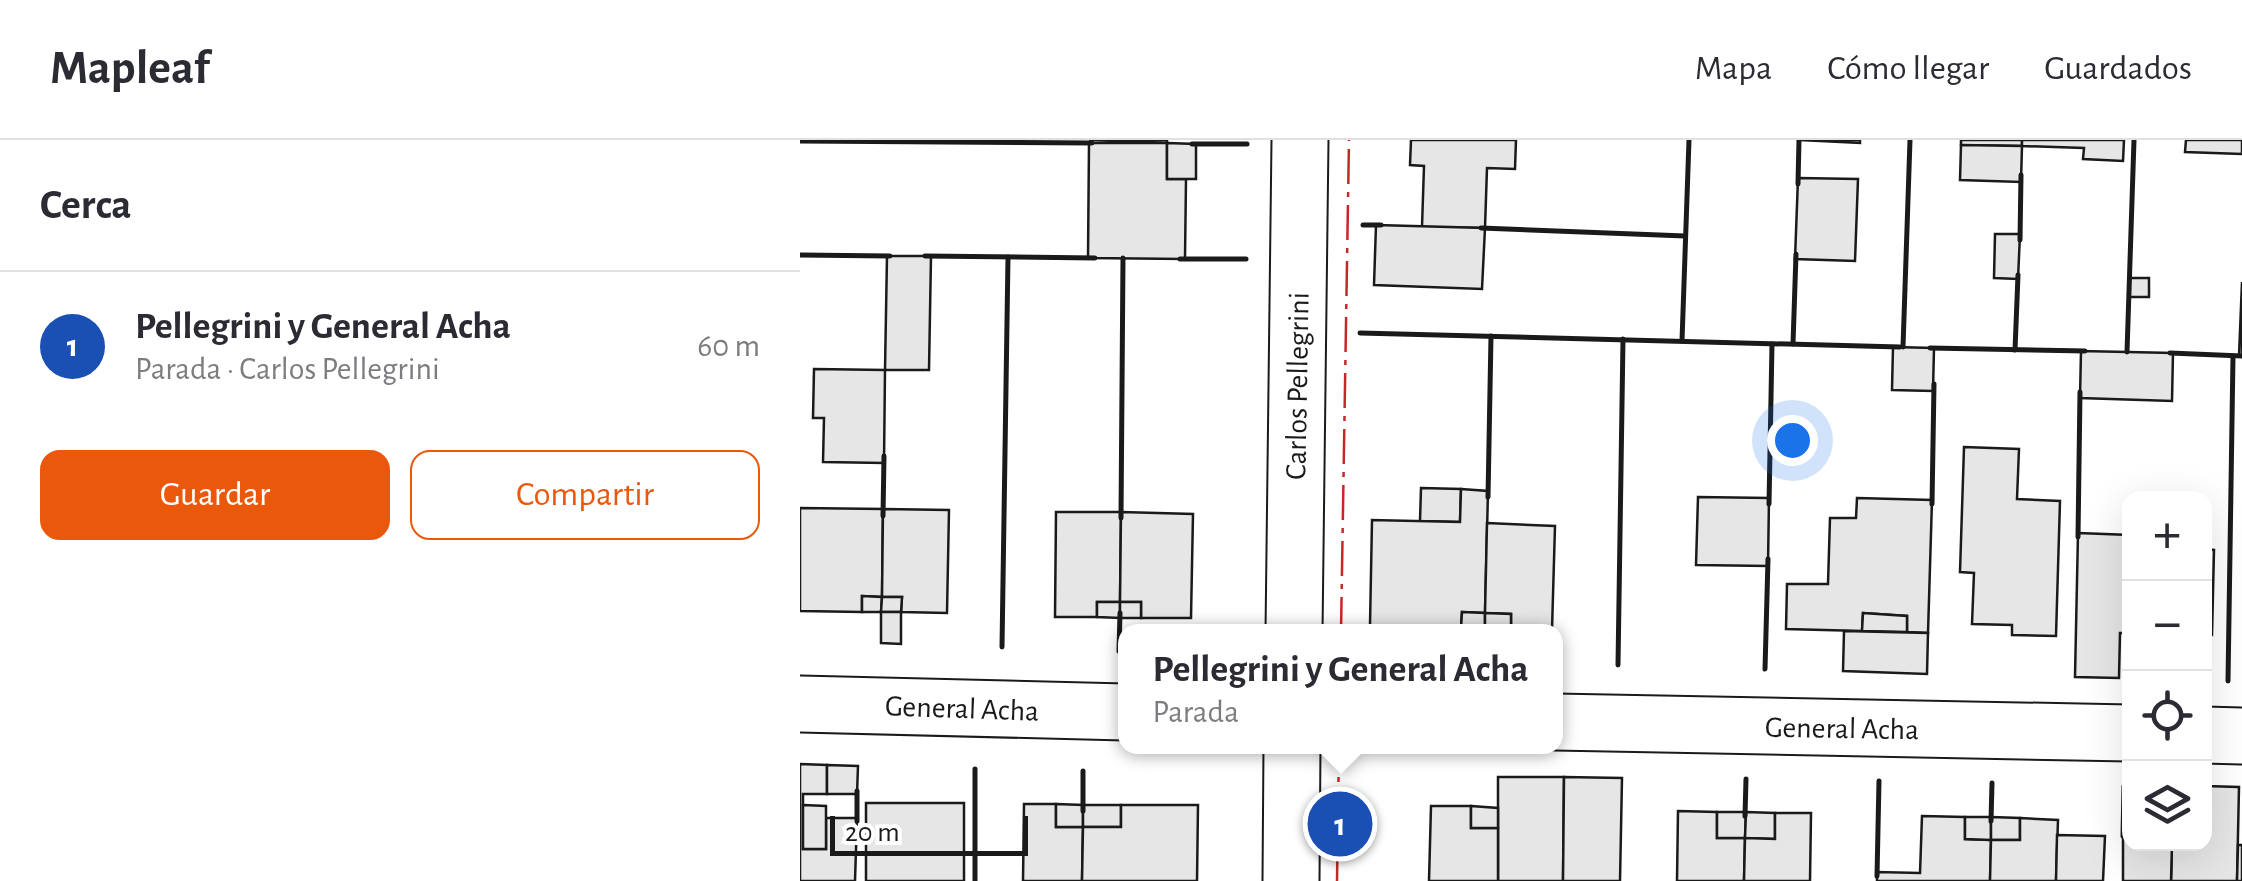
<!DOCTYPE html>
<html lang="es">
<head>
<meta charset="utf-8">
<style>
  :root { --surface:#fff; --page:#f7f7f7; --text:#2b2b33; --muted:#7c7c81; --line:#e1e1e2; --accent:#ea580c }
  body { margin:0; font-family:"Alegreya Sans",sans-serif; background:var(--page); color:var(--text) }
  .controls { position:absolute; right:30px; bottom:30px; display:grid; overflow:hidden; border-radius:20px; box-shadow:0 10px 40px #0002 }
  .controls button { width:90px; height:90px; display:grid; place-items:center; padding:0; border:0; border-bottom:2px solid var(--line); background:var(--surface); color:var(--text); font:50px sans-serif }
  .scale { position:absolute; left:30px; bottom:25px; width:198px; box-sizing:border-box; padding-left:10px; border:5px solid #1a1a1a; border-top:0; font-size:28px; line-height:35px; white-space:nowrap; color:#1a1a1a; -webkit-text-stroke:8px #fff; paint-order:stroke }
  .you { position:absolute; left:992px; top:300px; width:35px; height:35px; margin:-25px; border:8px solid #fff; border-radius:50%; background:#1a73e8; box-shadow:0 0 0 15px #1a73e833 }
  .badge { display:grid; place-items:center; width:65px; height:65px; border-radius:50%; background:var(--accent); color:#fff; font-size:32px; font-weight:700 }
  .pin { position:absolute; translate:-50% -50%; border:5px solid #fff; box-shadow:0 2px 10px #0006 }
  .popup { position:absolute; left:318px; top:484px; width:445px; height:130px; box-sizing:border-box; display:grid; place-content:center; border-radius:20px; background:var(--surface); filter:drop-shadow(0 2px 8px #0005); font-size:32px; white-space:nowrap; color:var(--muted) }
  .popup b { font-size:38px; color:var(--text) }
  .popup::after { content:''; position:absolute; left:50%; top:100%; margin-left:-20px; border:20px solid transparent; border-top-color:var(--surface) }
  .list { margin:0; padding:0; list-style:none }
  h2 { display:flex; justify-content:space-between; align-items:center; height:130px; margin:0; padding:0 40px; font-size:42px }
  h2 small { font-size:32px; font-weight:400; color:var(--muted) }
  .list li { display:grid; grid-template-columns:65px 1fr auto; gap:30px; align-items:center; box-sizing:border-box; height:150px; padding:0 40px; border-top:2px solid var(--line) }
  .list b { display:block; font-size:38px; white-space:nowrap }
  .list p { margin:0; font-size:32px; white-space:nowrap; color:var(--muted) }
  .list em { font-size:32px; font-style:normal; color:var(--muted) }
  .actions { display:flex; gap:20px; padding:30px 40px }
  .actions a { flex:1; padding:22px 0; border:2px solid var(--accent); border-radius:20px; text-align:center; font-size:35px; color:var(--accent) }
  .actions .main { background:var(--accent); color:#fff }
  .icon { flex:none; width:55px; height:55px; fill:none; stroke:currentColor; stroke-width:2; stroke-linecap:round; stroke-linejoin:round }
  .map { position:relative; flex:none; width:1442px; height:741px; overflow:hidden }
  header { display:flex; align-items:center; gap:60px; box-sizing:border-box; height:140px; padding:0 50px; background:var(--surface); border-bottom:2px solid var(--line) }
  header strong { font-size:48px }
  nav { display:flex; gap:55px; margin-inline-start:auto; font-size:35px }
  main { display:flex }
  aside { flex:1; background:var(--surface) }
  .map>svg:first-child { display:block }
  .building { fill:#e6e6e6; stroke:#1a1a1a; stroke-width:2.5 }
  .lines { fill:none; stroke-linecap:round; stroke-linejoin:round }
  .minor-casing { stroke:#1a1a1a; stroke-width:59 }
  .minor { stroke:#fff; stroke-width:55 }
  .wall { stroke:#1a1a1a; stroke-width:5 }
  .power { stroke:#c62828; stroke-width:2.5; stroke-dasharray:35 8 5 8; stroke-linecap:butt }
  .labels { text-anchor:middle; stroke-width:8; stroke-linejoin:round; paint-order:stroke }
  .street-label { font-size:30px; fill:#1a1a1a; stroke:#fff }
</style>
</head>
<body>
<header>
<strong>Mapleaf</strong>
<nav><a>Mapa</a><a>Cómo llegar</a><a>Guardados</a></nav>
</header>
<main>
<aside>
<h2>Cerca<small></small></h2>
<ul class="list">
<li><span class="badge" style="background:#1a4fb4">1</span><div><b>Pellegrini y General Acha</b><p>Parada · Carlos Pellegrini</p></div><em>60 m</em></li>
</ul>
<div class="actions"><a class="main">Guardar</a><a>Compartir</a></div>
</aside>
<div class="map">
<svg width="1442" height="741" viewBox="0 0 1442 741">
  <rect width="100%" height="100%" fill="#fff"/>
  <!-- building -->
  <g class="building">
    <path d="M289 0H367V3Z"/>
    <path d="M611 0H716L715 29 687 28 685 88 622 87 624 26 610 25Z"/>
    <path d="M999 0H1060V3Z"/>
    <path d="M1161 0H1222V6L1161 5Z"/>
    <path d="M1222 0H1324L1323 21 1283 19 1284 8 1222 6Z"/>
    <path d="M1386 0H1442V14L1385 12Z"/>
    <path d="M289 3H367V39H386L385 119 288 118Z"/>
    <path d="M367 3 396 4V39H367Z"/>
    <path d="M1161 5 1222 6 1221 42 1160 40Z"/>
    <path d="M998 38 1058 39 1055 121 995 119Z"/>
    <path d="M576 85 685 88 682 149 574 145Z"/>
    <path d="M1195 94H1220L1218 139 1194 138Z"/>
    <path d="M87 116H131L129 230H85Z"/>
    <path d="M1330 138H1349V157H1329Z"/>
    <path d="M1442 142V216H1439Z"/>
    <path d="M1093 207 1134 208 1133 251 1092 250Z"/>
    <path d="M1281 211 1373 213 1372 261 1280 258Z"/>
    <path d="M14 229 85 230 84 323 23 322 24 278H13Z"/>
    <path d="M1164 307 1219 309 1217 359 1260 361 1256 496 1212 495V485L1172 484 1174 433 1160 432Z"/>
    <path d="M621 348 661 349 660 382 620 381Z"/>
    <path d="M661 349 688 351 685 473 662 472 661 488 570 485 572 380 660 382Z"/>
    <path d="M898 357 969 358 968 426 896 425Z"/>
    <path d="M1057 358 1132 360 1128 493 1107 492V476L1063 473 1062 491 986 489 987 444H1028L1030 378H1056Z"/>
    <path d="M0 368 83 369 82 457 62 456V472L0 471Z"/>
    <path d="M83 369 149 370 147 473 101 472 102 457H82Z"/>
    <path d="M256 372H321L320 462H297V477H255Z"/>
    <path d="M321 372 393 374 391 478H341V462H320Z"/>
    <path d="M687 383 755 386 752 490 711 489V474L685 473Z"/>
    <path d="M1278 393 1330 395V493H1320L1319 538 1275 537Z"/>
    <path d="M1404 409 1414 410 1412 495H1404Z"/>
    <path d="M62 456 82 457 81 472H62Z"/>
    <path d="M82 457H102L101 472H81Z"/>
    <path d="M297 462H320V478L297 477Z"/>
    <rect x="320" y="462" width="21" height="16"/>
    <path d="M81 472H101V504L81 503Z"/>
    <path d="M662 472 685 473V489L661 488Z"/>
    <path d="M685 473 711 474V489H685Z"/>
    <path d="M1063 473 1107 476V492L1062 491Z"/>
    <path d="M1044 491 1128 493 1127 534 1043 531Z"/>
    <path d="M0 624 27 625V654H3V709H26V678H57L55 741H0Z"/>
    <path d="M27 625 58 626 57 654H27Z"/>
    <path d="M698 637H764L763 741H698Z"/>
    <path d="M764 637 822 638 820 741H763Z"/>
    <path d="M1404 646 1439 647 1437 741H1371L1372 704H1404Z"/>
    <rect x="66" y="663" width="98" height="78"/>
    <path d="M224 664H256V687H283L282 741H223Z"/>
    <path d="M256 664 283 665V687H256Z"/>
    <path d="M3 665 26 666V709H3Z"/>
    <rect x="283" y="665" width="38" height="22"/>
    <path d="M321 665H398L397 741H282L283 687H321Z"/>
    <path d="M631 666H671V688H698V741H629Z"/>
    <path d="M671 666 698 668V688H671Z"/>
    <path d="M878 671 917 672V698H945L944 741H877Z"/>
    <path d="M917 672H946L945 698H917Z"/>
    <path d="M946 672 975 673V699L945 698Z"/>
    <path d="M975 673H1011L1010 741H944L945 698 975 699Z"/>
    <path d="M1122 676 1165 677V699L1191 700 1190 741H1077V732L1120 733Z"/>
    <path d="M1165 677H1191V700L1165 699Z"/>
    <path d="M1191 677 1220 678V700H1191Z"/>
    <path d="M1220 678 1258 680 1256 741H1190L1191 700H1220Z"/>
    <path d="M1323 691H1330V704H1372L1371 741H1323Z"/>
    <path d="M1257 695 1305 696 1303 741H1256Z"/>
    <path d="M1438 705H1442V741H1437Z"/>
  </g>
  <g class="lines">
    <!-- minor casing -->
    <g class="minor-casing">
      <g id="minor">
        <path d="M494 492 500 0"/>
        <path d="M0 564 325 572"/>
        <path d="M755 582 1330 593"/>
        <path d="M1404 595 1442 596"/>
        <path d="M491 741 492 606"/>
      </g>
    </g>
    <!-- minor -->
    <use href="#minor" class="minor"/>
    <!-- wall -->
    <g class="wall">
      <path d="M0 1 292 3"/>
      <path d="M392 4H447"/>
      <path d="M998 44 999 0"/>
      <path d="M563 85H581"/>
      <path d="M681 88 885 96"/>
      <path d="M1220 100 1221 35"/>
      <path d="M0 115 90 116"/>
      <path d="M125 116 295 118"/>
      <path d="M380 119H446"/>
      <path d="M560 193 1100 207"/>
      <path d="M882 201 889 0"/>
      <path d="M993 204 996 114"/>
      <path d="M1103 207 1110 0"/>
      <path d="M1130 208 1285 211"/>
      <path d="M1215 210 1218 135"/>
      <path d="M1327 212 1334 0"/>
      <path d="M1370 213 1442 216"/>
      <path d="M688 357 691 196"/>
      <path d="M969 364 972 204"/>
      <path d="M1132 364 1134 244"/>
      <path d="M83 376 84 316"/>
      <path d="M321 378 323 118"/>
      <path d="M1278 397 1280 252"/>
      <path d="M202 507 208 117"/>
      <path d="M319 511 320 473"/>
      <path d="M818 525 823 199"/>
      <path d="M965 529 968 419"/>
      <path d="M1428 541 1433 216"/>
      <path d="M283 631V671"/>
      <path d="M945 676 946 639"/>
      <path d="M57 681V651"/>
      <path d="M1191 681 1192 643"/>
      <path d="M1323 696 1324 646"/>
      <path d="M1077 736 1079 641"/>
      <path d="M175 741V629"/>
    </g>
    <!-- power -->
    <g class="power">
      <path d="M541 492 549 0"/>
      <path d="M537 741 539 606"/>
    </g>
  </g>
  <g class="labels">
    <!-- street labels -->
    <g class="street-label">
      <text transform="translate(497 246) rotate(-89)" y="10">Carlos Pellegrini</text>
      <text transform="translate(162 568) rotate(2)" y="10">General Acha</text>
      <text transform="translate(1042 588) rotate(1)" y="10">General Acha</text>
    </g>
  </g>
</svg>
<div class="controls">
<button>+</button>
<button>−</button>
<button><svg class="icon" aria-label="locate" viewBox="0 0 24 24"><circle cx="12" cy="12" r="6"/><path d="M12 2v4M12 18v4M2 12h4M18 12h4"/></svg></button>
<button><svg class="icon" aria-label="layers" viewBox="0 0 24 24"><path d="M12 4l9 5-9 5-9-5zM3 14l9 5 9-5"/></svg></button>
</div>
<div class="scale">20 m</div>
<div class="you"></div>
<div class="pin badge" style="left:540px;top:684px;background:#1a4fb4">1</div>
<div class="popup"><b>Pellegrini y General Acha</b>Parada</div>
</div>
</main>
</body>
</html>
